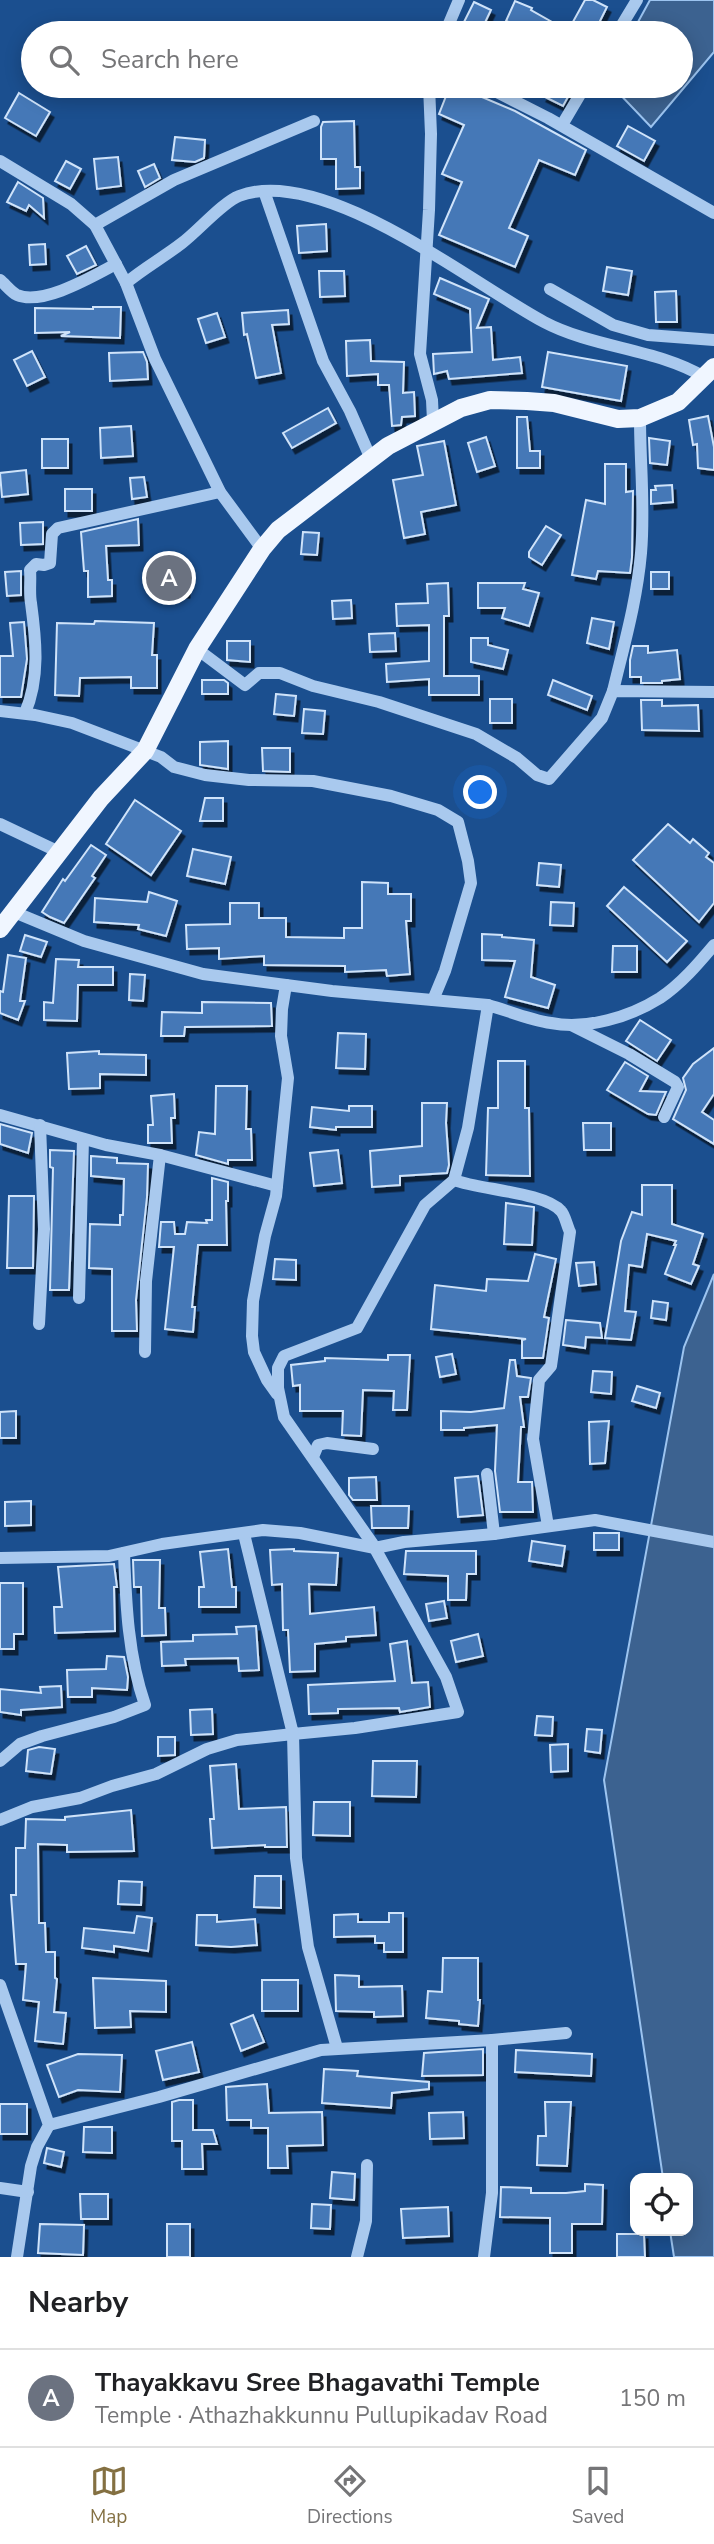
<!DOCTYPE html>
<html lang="en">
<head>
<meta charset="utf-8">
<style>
  :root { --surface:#fff; --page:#f6f6f6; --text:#202124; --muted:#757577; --line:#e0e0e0; --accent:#847042 }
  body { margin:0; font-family:"Nunito Sans",sans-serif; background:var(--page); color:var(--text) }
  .controls { position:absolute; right:21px; bottom:21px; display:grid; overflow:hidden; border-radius:14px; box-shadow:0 4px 18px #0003 }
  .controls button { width:63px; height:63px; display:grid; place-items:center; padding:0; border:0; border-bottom:2px solid var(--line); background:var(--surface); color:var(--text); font:35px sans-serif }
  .you { position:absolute; left:481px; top:793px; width:24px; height:24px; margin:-18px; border:5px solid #fff; border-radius:50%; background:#1a73e8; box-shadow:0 0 0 10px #1a73e833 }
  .badge { display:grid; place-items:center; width:46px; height:46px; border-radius:50%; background:var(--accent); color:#fff; font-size:23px; font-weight:700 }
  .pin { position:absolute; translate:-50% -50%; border:4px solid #fff; box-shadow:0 2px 7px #0006 }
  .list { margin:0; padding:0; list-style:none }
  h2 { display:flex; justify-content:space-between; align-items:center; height:91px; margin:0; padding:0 28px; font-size:30px }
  h2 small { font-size:23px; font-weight:400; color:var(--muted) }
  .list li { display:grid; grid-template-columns:46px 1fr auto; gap:21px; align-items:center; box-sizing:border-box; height:98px; padding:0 28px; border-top:2px solid var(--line) }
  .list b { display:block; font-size:26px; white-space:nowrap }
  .list p { margin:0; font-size:23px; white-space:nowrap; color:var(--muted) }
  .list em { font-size:23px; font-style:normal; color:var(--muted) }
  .icon { flex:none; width:38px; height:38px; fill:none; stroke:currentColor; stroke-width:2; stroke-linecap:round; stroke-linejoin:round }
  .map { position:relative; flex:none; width:714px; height:2257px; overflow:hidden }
  .search { position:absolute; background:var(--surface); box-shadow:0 4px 18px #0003; left:21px; right:21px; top:21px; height:77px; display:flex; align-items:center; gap:18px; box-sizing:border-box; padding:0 24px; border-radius:38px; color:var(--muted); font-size:26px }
  .sheet { height:189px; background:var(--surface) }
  nav { display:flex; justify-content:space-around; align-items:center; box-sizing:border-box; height:98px; border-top:2px solid var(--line); background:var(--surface); font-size:19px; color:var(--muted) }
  nav a { display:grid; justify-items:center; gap:4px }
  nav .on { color:var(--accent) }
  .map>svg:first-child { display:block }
  .water { fill:#3c6290; stroke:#9cc4f0; stroke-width:2 }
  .building { fill:#4478b7; stroke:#cfe3fa; stroke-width:2; filter:url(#shadow) }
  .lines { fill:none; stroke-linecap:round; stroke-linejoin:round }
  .minor { stroke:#a9c9ee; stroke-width:12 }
  .major { stroke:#f0f6ff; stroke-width:18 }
</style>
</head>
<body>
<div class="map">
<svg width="714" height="2257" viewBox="0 0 714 2257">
  <defs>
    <filter id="shadow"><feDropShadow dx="3.5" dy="5.5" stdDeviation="0" flood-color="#0009"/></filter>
  </defs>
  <rect width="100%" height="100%" fill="#1b4f8f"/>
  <!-- water -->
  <g class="water">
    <path d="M650 0H714V52L651 127 612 86H681V33H632Z"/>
    <path d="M714 1274V2257H674L670 2231H688V2178H663L604 1780 684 1347Z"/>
  </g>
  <!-- building -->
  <g class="building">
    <path d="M585 0H593L607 7 594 33H535L506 21 515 1 532 8 531 10 568 31Z"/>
    <path d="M474 2 491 10 480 33H473L461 28Z"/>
    <path d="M450 86H456L515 111 586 150 575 175 539 160 509 228 528 236 515 267 439 235 462 182 442 174 464 125 439 114Z"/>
    <path d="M549 86H574L563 106 543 96Z"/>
    <path d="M19 93 50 112 36 136 5 118Z"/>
    <path d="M354 121 355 167H360V188L336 189V159H321V127L323 122Z"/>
    <path d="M628 126 655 141 644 161 617 146Z"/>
    <path d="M175 137 205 140 204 158 195 162 172 160Z"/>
    <path d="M118 157 121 186 97 189 94 159Z"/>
    <path d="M66 161 81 169 70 189 55 181Z"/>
    <path d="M154 164 160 178 145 187 138 171Z"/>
    <path d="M18 182 43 198 44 218 29 205 26 211 7 202Z"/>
    <path d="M326 224 327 251 299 253 297 226Z"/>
    <path d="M45 244 46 264 30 265 29 245Z"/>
    <path d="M86 246 96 265 77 274 67 256Z"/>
    <path d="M607 267 632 271 628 295 603 291Z"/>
    <path d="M319 271H344L345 296 320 297Z"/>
    <path d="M440 278 489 299 477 328 491 327 493 360 520 357 522 373 449 379 447 371 434 374 433 354 472 352 470 309 434 294Z"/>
    <path d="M676 291 677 322H656L655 292Z"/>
    <path d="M93 307H121L120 338 61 336 70 332 35 333V308L93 309Z"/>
    <path d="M288 310 289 324 272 325 281 373 256 378 247 334 244 335 242 313Z"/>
    <path d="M217 313 225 337 206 343 198 319Z"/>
    <path d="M370 340 371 361 404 362 403 393 414 392 415 416 402 417 401 425 392 426 389 385H378V374L347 376 346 341Z"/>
    <path d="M32 351 45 377 27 386 14 360Z"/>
    <path d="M143 352 147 362 148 379 110 381 109 353Z"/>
    <path d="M548 352 627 366 621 401 542 387Z"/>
    <path d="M328 408 336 423 292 448 283 433Z"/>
    <path d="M708 416 714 447V470L698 468 697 444 693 445 689 420Z"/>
    <path d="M517 417H527L530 451H540V468H517Z"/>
    <path d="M131 426 133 456 101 458 100 428Z"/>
    <path d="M486 437 495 466 477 472 468 443Z"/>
    <path d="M649 438 670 441 667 465 650 463Z"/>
    <rect x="42" y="439" width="26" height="29"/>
    <path d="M444 441 456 505 421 512 425 534 404 538 393 480 423 475 417 446Z"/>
    <path d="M605 464H626V492L633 491 632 557 630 573 598 571 596 579 572 575 586 500 605 504Z"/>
    <path d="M26 470 28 494 2 497 0 473Z"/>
    <path d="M144 477 147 497 132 499 130 478Z"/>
    <path d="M672 485 673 502 651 504V490H656L655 486Z"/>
    <rect x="65" y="489" width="27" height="22"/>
    <path d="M138 519 139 545 106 546 108 580H112V596L88 597V571H84L81 532Z"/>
    <path d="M43 522V544L21 545 20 523Z"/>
    <path d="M546 526 561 535 542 565 529 557V552Z"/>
    <path d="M303 532 319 533 317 555 301 554Z"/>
    <path d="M152 563 186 564V592H151Z"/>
    <path d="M21 571V595L7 596 5 572Z"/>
    <rect x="651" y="572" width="18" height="17"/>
    <path d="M448 583 449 616H444V676H479V695H429V679L387 682 386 664 429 661V625L397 626 396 604 428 603 427 584Z"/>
    <path d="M478 583H525L523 589 539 593 529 626 502 618 505 608H478Z"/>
    <path d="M351 600 352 618 333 619 332 601Z"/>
    <path d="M592 618 614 622 609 649 587 643Z"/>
    <path d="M95 621 154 623 152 655H157V688H131V677L80 678 79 696 55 695 57 623 94 624Z"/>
    <path d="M24 622 27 659 21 697H0V656H13L10 623Z"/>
    <path d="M395 633 396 651 370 652 369 634Z"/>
    <path d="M471 638H488V645L508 650 503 669 471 662Z"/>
    <path d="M227 641H250V662L227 660Z"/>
    <path d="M633 646H648V653L677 650 680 679 662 681V683H641V677H630V660Z"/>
    <path d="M202 680H224L228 683V694H202Z"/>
    <path d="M553 680 592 696 587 710 548 695Z"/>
    <path d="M276 694 296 696 294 716 274 714Z"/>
    <rect x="490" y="699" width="22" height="24"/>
    <path d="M641 700H662V706L698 705 699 731 642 730Z"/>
    <path d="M304 709 325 711 323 734 302 733Z"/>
    <path d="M228 741V769L200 765V742Z"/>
    <path d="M262 748H290V772L263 771Z"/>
    <path d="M205 798H223V821H200Z"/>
    <path d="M135 800 181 831 151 875 106 844Z"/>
    <path d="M668 824 690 843 693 839 709 853 706 857 714 863V903L699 922 633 860Z"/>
    <path d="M91 845 106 855 92 876 95 878 64 923 50 917 42 912 63 879 65 881Z"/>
    <path d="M193 849 231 857 225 884 187 876Z"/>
    <path d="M539 863 561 865 559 887 537 885Z"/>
    <path d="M362 882 388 883V894H411V921H406L410 974 387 976 386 970 345 972V966L264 965V956L219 959V948L187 949 186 925 230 924V903H259V918H286V937L344 938V928H362Z"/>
    <path d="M624 887 687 941 667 962 607 906Z"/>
    <path d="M149 892 177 901 166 936 138 929 139 925 94 922 95 898 147 902Z"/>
    <path d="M551 902 574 903 573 926 550 925Z"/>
    <path d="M482 934 502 935V937L534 940 531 977 555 985 548 1008 505 997 515 961 482 960Z"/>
    <path d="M25 935 47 942 41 957 20 951Z"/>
    <path d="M613 946H637V972H612Z"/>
    <path d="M8 955 26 958 20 1001H25L18 1020 0 1013V991L3 992Z"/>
    <path d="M56 959 79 960 78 967H113V985H78L77 1021 44 1020V1002L53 1003Z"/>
    <path d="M130 974 145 975 143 1001 129 1000Z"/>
    <path d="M202 1002 271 1003 272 1026 185 1027 184 1036H161L162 1012 202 1013Z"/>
    <path d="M640 1020 671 1040 657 1061 626 1041Z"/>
    <path d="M338 1033 366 1034 365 1069 336 1068Z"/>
    <path d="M714 1048V1094L702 1112 714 1120V1144L673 1119 686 1090 683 1078 693 1064Z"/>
    <path d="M99 1051V1054L146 1055V1075L100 1074V1088L69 1089 67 1053Z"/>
    <path d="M498 1061H525V1108H529L530 1176 486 1175 488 1108H498Z"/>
    <path d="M625 1062 648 1076 640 1091 666 1092 656 1115 648 1114 607 1090Z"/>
    <path d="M216 1086H247L246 1129H251L252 1160H228V1164L196 1155 199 1132 215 1134Z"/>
    <path d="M174 1094 175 1118H171L172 1143H148V1125H153L151 1096Z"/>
    <path d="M422 1103H447L446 1123 449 1165 447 1173 400 1176V1185L372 1187 370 1151 422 1146Z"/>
    <path d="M349 1106H372V1127H336V1130L310 1127 312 1107 349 1111Z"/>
    <path d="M583 1123H611V1150H584Z"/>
    <path d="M0 1124 32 1133 28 1153 0 1144Z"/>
    <path d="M50 1150 74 1151 69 1290H50L53 1168 50 1167Z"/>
    <path d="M338 1150 342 1183 314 1186 310 1153Z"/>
    <path d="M91 1156 117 1158V1163L148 1164 147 1197 136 1300 137 1331H112V1269L89 1268 90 1224 120 1225V1215H123L124 1179 91 1176Z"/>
    <path d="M212 1178 228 1182V1201H226L227 1245H198L192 1307H195L193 1332 165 1329 174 1247H159L161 1222H174L175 1234H185L187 1222 207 1223 206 1220H212Z"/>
    <path d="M642 1185H672V1224L703 1234 693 1264 699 1266 691 1284 665 1274 676 1245H674L676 1241 647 1234 642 1267 629 1265 625 1311 636 1312 631 1340 605 1338 621 1241 632 1212 642 1215Z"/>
    <path d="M9 1196H34L33 1268H7Z"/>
    <path d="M506 1203 534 1207 532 1245 504 1244Z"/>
    <path d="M535 1254 556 1259 544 1317 549 1318 543 1358H522V1340L526 1339 431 1329 435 1285 486 1291 487 1279 528 1281Z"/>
    <path d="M275 1259 296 1260V1280L273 1279Z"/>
    <path d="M594 1262 596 1284 579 1286 576 1263Z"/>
    <path d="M653 1301 668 1303 666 1320 651 1318Z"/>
    <path d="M566 1320 600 1323 602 1338 586 1337 585 1348 563 1345Z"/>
    <path d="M452 1354 456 1374 440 1377 436 1357Z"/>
    <path d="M388 1355H410L407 1410H393L394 1391 363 1390 361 1436 342 1435 343 1411H300V1385L293 1386 291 1365 325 1361V1358L388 1360Z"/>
    <path d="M510 1360H515L517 1376 531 1378 528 1397H520L524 1427H521L518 1482H532L533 1512H500L495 1471 497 1425 464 1428V1430H441V1411L471 1412 504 1408Z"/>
    <path d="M593 1371 612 1372 611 1394 591 1392Z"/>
    <path d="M637 1386 660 1393 656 1408 632 1401Z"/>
    <path d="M16 1411V1438H0V1412Z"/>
    <path d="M609 1421 605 1463 590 1464 589 1422Z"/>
    <path d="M478 1476 483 1515 458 1517 455 1478Z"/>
    <path d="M376 1477 377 1500H353L349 1495V1478Z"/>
    <path d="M31 1501V1525L5 1526V1502Z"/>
    <path d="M371 1506H409L408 1528H372Z"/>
    <rect x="594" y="1533" width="25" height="17"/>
    <path d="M532 1541 565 1546 562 1566 529 1561Z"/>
    <path d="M228 1549 232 1587H236V1607H199V1587H204L200 1552Z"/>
    <path d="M294 1549V1551L338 1553 336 1585 309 1584 310 1614 374 1607 376 1635 346 1637V1641L315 1644V1671L290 1672 288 1630H283L282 1584 272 1585 270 1550Z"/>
    <path d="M406 1551H476V1574H467L466 1600H448V1576L404 1574Z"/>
    <path d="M133 1560H160L159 1608H165L166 1635 142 1636 141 1587H134Z"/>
    <path d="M114 1564 117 1587H114L115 1631 55 1633 54 1607H62L58 1567Z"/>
    <path d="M0 1583H23V1634H14V1649H0Z"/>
    <path d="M444 1601 447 1618 429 1621 426 1604Z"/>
    <path d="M256 1626 259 1670 239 1671 238 1658 185 1659 186 1665 162 1666 161 1642 193 1641V1635L237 1634 236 1627Z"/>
    <path d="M478 1634 483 1656 456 1662 451 1641Z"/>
    <path d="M407 1641 412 1683 428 1682 430 1707 400 1712 399 1708 338 1709V1713L309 1714 308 1685 395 1681 390 1644Z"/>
    <path d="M107 1656 124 1657 128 1677 127 1690 92 1688V1697H68L67 1670 106 1669Z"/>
    <path d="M61 1686 62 1707 21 1710V1715L0 1712V1689L41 1693 40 1687Z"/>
    <path d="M212 1709 213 1734 191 1735 190 1710Z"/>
    <path d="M537 1716 553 1717 552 1736 535 1735Z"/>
    <path d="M587 1729 602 1730 600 1753 585 1751Z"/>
    <path d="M158 1737H175V1755L158 1756Z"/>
    <path d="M568 1744V1771L551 1772 550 1745Z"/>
    <path d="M39 1747 55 1749 51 1774 26 1771 28 1750Z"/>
    <path d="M373 1761H417L416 1797 372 1796Z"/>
    <path d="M236 1764 239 1809 286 1807 287 1847H265V1845L212 1848 210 1819H214L210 1766Z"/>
    <path d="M314 1802H350V1836L313 1835Z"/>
    <path d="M131 1810 134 1851 67 1852V1845L38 1844 39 1923H45L46 1952H55V1978L57 1979 54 2012 66 2013 63 2044 35 2041 39 2002 23 2000 26 1964H16L11 1895H16V1848H25L26 1819 65 1820V1817Z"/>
    <path d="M255 1876H281V1908L254 1907Z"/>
    <path d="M119 1881 142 1882 141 1905 118 1904Z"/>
    <path d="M389 1913H403V1952H384V1943H375V1936L334 1937V1915L358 1914V1922H389Z"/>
    <path d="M197 1915H217V1922L255 1919 257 1945 231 1947 196 1945Z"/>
    <path d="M137 1916 152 1918 148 1951 114 1946V1952L82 1948 84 1928 134 1933Z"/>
    <path d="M443 1958H478V2000H480L478 2026 459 2024V2021L426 2018 428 1991 442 1992Z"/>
    <path d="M335 1975 359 1976V1987L402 1986 403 2016 374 2017V2012L336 2011Z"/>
    <path d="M93 1978 166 1981V2012L130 2011 131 2027 95 2028Z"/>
    <rect x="262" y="1980" width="36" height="31"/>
    <path d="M253 2015 264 2042 241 2051 231 2024Z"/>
    <path d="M192 2042 199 2072 163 2080 156 2051Z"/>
    <path d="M483 2049V2075L422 2076 424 2053Z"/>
    <path d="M516 2050 592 2054 591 2076 515 2072Z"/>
    <path d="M78 2054 122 2055 120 2092 78 2090 59 2097 47 2065Z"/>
    <path d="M324 2069 358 2071 357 2076 429 2082V2089L392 2093 391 2108 322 2103Z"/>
    <path d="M267 2084 269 2113 322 2112 323 2145 287 2146 288 2168H268V2128H251V2120H227L226 2087Z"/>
    <path d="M179 2100H193V2130H213L217 2144H202L203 2169H182V2141H172V2102Z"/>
    <path d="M545 2102H571L567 2166 537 2165 538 2136H546Z"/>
    <rect x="0" y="2104" width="27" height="30"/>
    <path d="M463 2112 464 2138 430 2139 429 2113Z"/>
    <path d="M84 2127H112V2153L83 2152Z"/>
    <path d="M47 2148 64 2152 61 2167 44 2163Z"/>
    <path d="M332 2172 355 2174 354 2200 330 2198Z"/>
    <path d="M585 2184 603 2185 602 2224H572V2253H550V2218L500 2217 501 2187 531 2188V2193H566L585 2191Z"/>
    <path d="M80 2194H108V2219H81Z"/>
    <path d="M312 2204 331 2205 330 2229 311 2228Z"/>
    <path d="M448 2207 449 2236 403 2238 401 2209Z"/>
    <path d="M40 2224 84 2225 83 2255 38 2253Z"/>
    <rect x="167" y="2224" width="23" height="33"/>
    <path d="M617 2234H644L645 2257H617Z"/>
  </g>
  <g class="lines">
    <!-- minor -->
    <g class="minor">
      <path d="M445 33 459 0"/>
      <path d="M617 33 637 0"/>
      <path d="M429 86 431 134 429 210 420 354 432 400 433 421"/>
      <path d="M485 86 548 118 714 213"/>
      <path d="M562 125 585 86"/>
      <path d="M0 161 71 204 95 225 126 283 155 359 220 492 262 549"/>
      <path d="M264 191 323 361 350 411 371 459"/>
      <path d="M95 225 174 180 314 121"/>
      <path d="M0 280C5 284 11 292 17 295 43 306 93 276 116 264"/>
      <path d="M126 283C144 268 164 257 182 243 198 231 223 202 239 196 323 164 471 283 544 322 593 348 658 349 704 377"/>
      <path d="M550 289 613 325 648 335 714 340"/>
      <path d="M197 649 245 685 259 673H280L313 686 379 702 476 734 517 758 537 775 549 779 602 718 613 691 714 692"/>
      <path d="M613 691C624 645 637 600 641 553 645 508 640 464 640 418"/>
      <path d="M0 711 35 715 72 723 161 757 174 767 205 775 249 780 313 781 391 796 438 810 458 822 468 861 471 883 445 971 433 1000"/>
      <path d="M25 713C40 678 36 640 31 603 29 593 31 580 30 570L36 564 44 565 50 563 52 534 58 528 220 492"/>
      <path d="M0 824 59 852"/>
      <path d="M14 912 84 941 203 974 332 991 488 1005"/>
      <path d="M573 1026 629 1054 675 1082 678 1087 664 1117"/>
      <path d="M0 1115 106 1145 160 1155 277 1186"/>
      <path d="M454 1180C480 1190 544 1192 561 1211 565 1215 567 1226 570 1232L551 1366 539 1380 533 1439 548 1526"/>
      <path d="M79 1298 83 1139"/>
      <path d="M39 1324 44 1229 40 1125"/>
      <path d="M145 1352 146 1281 160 1155"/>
      <path d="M277 1394 267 1380 254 1352 252 1336 253 1301 265 1236 276 1196 288 1078 281 1036 282 1009 286 985"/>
      <path d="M313 1457 318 1445 327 1443 373 1449"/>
      <path d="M487 1474 494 1534"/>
      <path d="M244 1534 293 1734 355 1728 458 1712 446 1677 372 1543 284 1417 278 1388V1368L284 1356 357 1328 425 1205 454 1180 468 1128 488 1005C509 1011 530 1020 551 1023 586 1030 630 1017 660 998 681 984 698 964 714 945"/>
      <path d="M0 1558 109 1556 162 1544 263 1530 300 1533 375 1548 404 1542 494 1534 595 1520 714 1542"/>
      <path d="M0 1761 20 1744 42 1736 114 1717 145 1705C128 1656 126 1604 124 1553"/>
      <path d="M0 1820 32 1807 80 1798 112 1786 156 1774 207 1749 237 1740 293 1734 296 1858 308 1947 337 2048"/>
      <path d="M0 1985 49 2125 37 2147 31 2166 17 2257"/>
      <path d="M492 2040 566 2033"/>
      <path d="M49 2125 159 2097 321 2050 492 2040V2193L484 2257"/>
      <path d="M0 2188 28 2192"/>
      <path d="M357 2257 366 2221 367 2165"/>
    </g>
    <!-- major -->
    <path class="major" d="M0 929 101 798 145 751 197 649 262 549 278 530 388 446 461 408 490 400 527 401 554 403 618 419 640 418 678 402 714 367"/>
  </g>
</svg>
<div class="controls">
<button><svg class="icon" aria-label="locate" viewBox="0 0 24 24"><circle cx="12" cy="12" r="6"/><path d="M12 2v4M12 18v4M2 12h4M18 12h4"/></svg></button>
</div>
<div class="you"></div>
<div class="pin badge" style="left:169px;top:578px;background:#6b7280">A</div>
<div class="search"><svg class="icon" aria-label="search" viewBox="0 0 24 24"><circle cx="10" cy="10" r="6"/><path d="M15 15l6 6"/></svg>Search here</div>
</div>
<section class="sheet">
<h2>Nearby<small></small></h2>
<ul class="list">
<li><span class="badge" style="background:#6b7280">A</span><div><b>Thayakkavu Sree Bhagavathi Temple</b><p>Temple · Athazhakkunnu Pullupikadav Road</p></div><em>150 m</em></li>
</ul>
</section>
<nav>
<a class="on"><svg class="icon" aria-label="map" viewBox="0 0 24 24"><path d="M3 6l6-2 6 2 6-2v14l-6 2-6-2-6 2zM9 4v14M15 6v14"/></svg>Map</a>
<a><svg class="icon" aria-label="directions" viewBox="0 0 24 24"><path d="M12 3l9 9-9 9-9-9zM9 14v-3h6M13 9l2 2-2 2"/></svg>Directions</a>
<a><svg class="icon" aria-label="saved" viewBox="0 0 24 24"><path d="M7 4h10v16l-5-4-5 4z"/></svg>Saved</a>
</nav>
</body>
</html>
